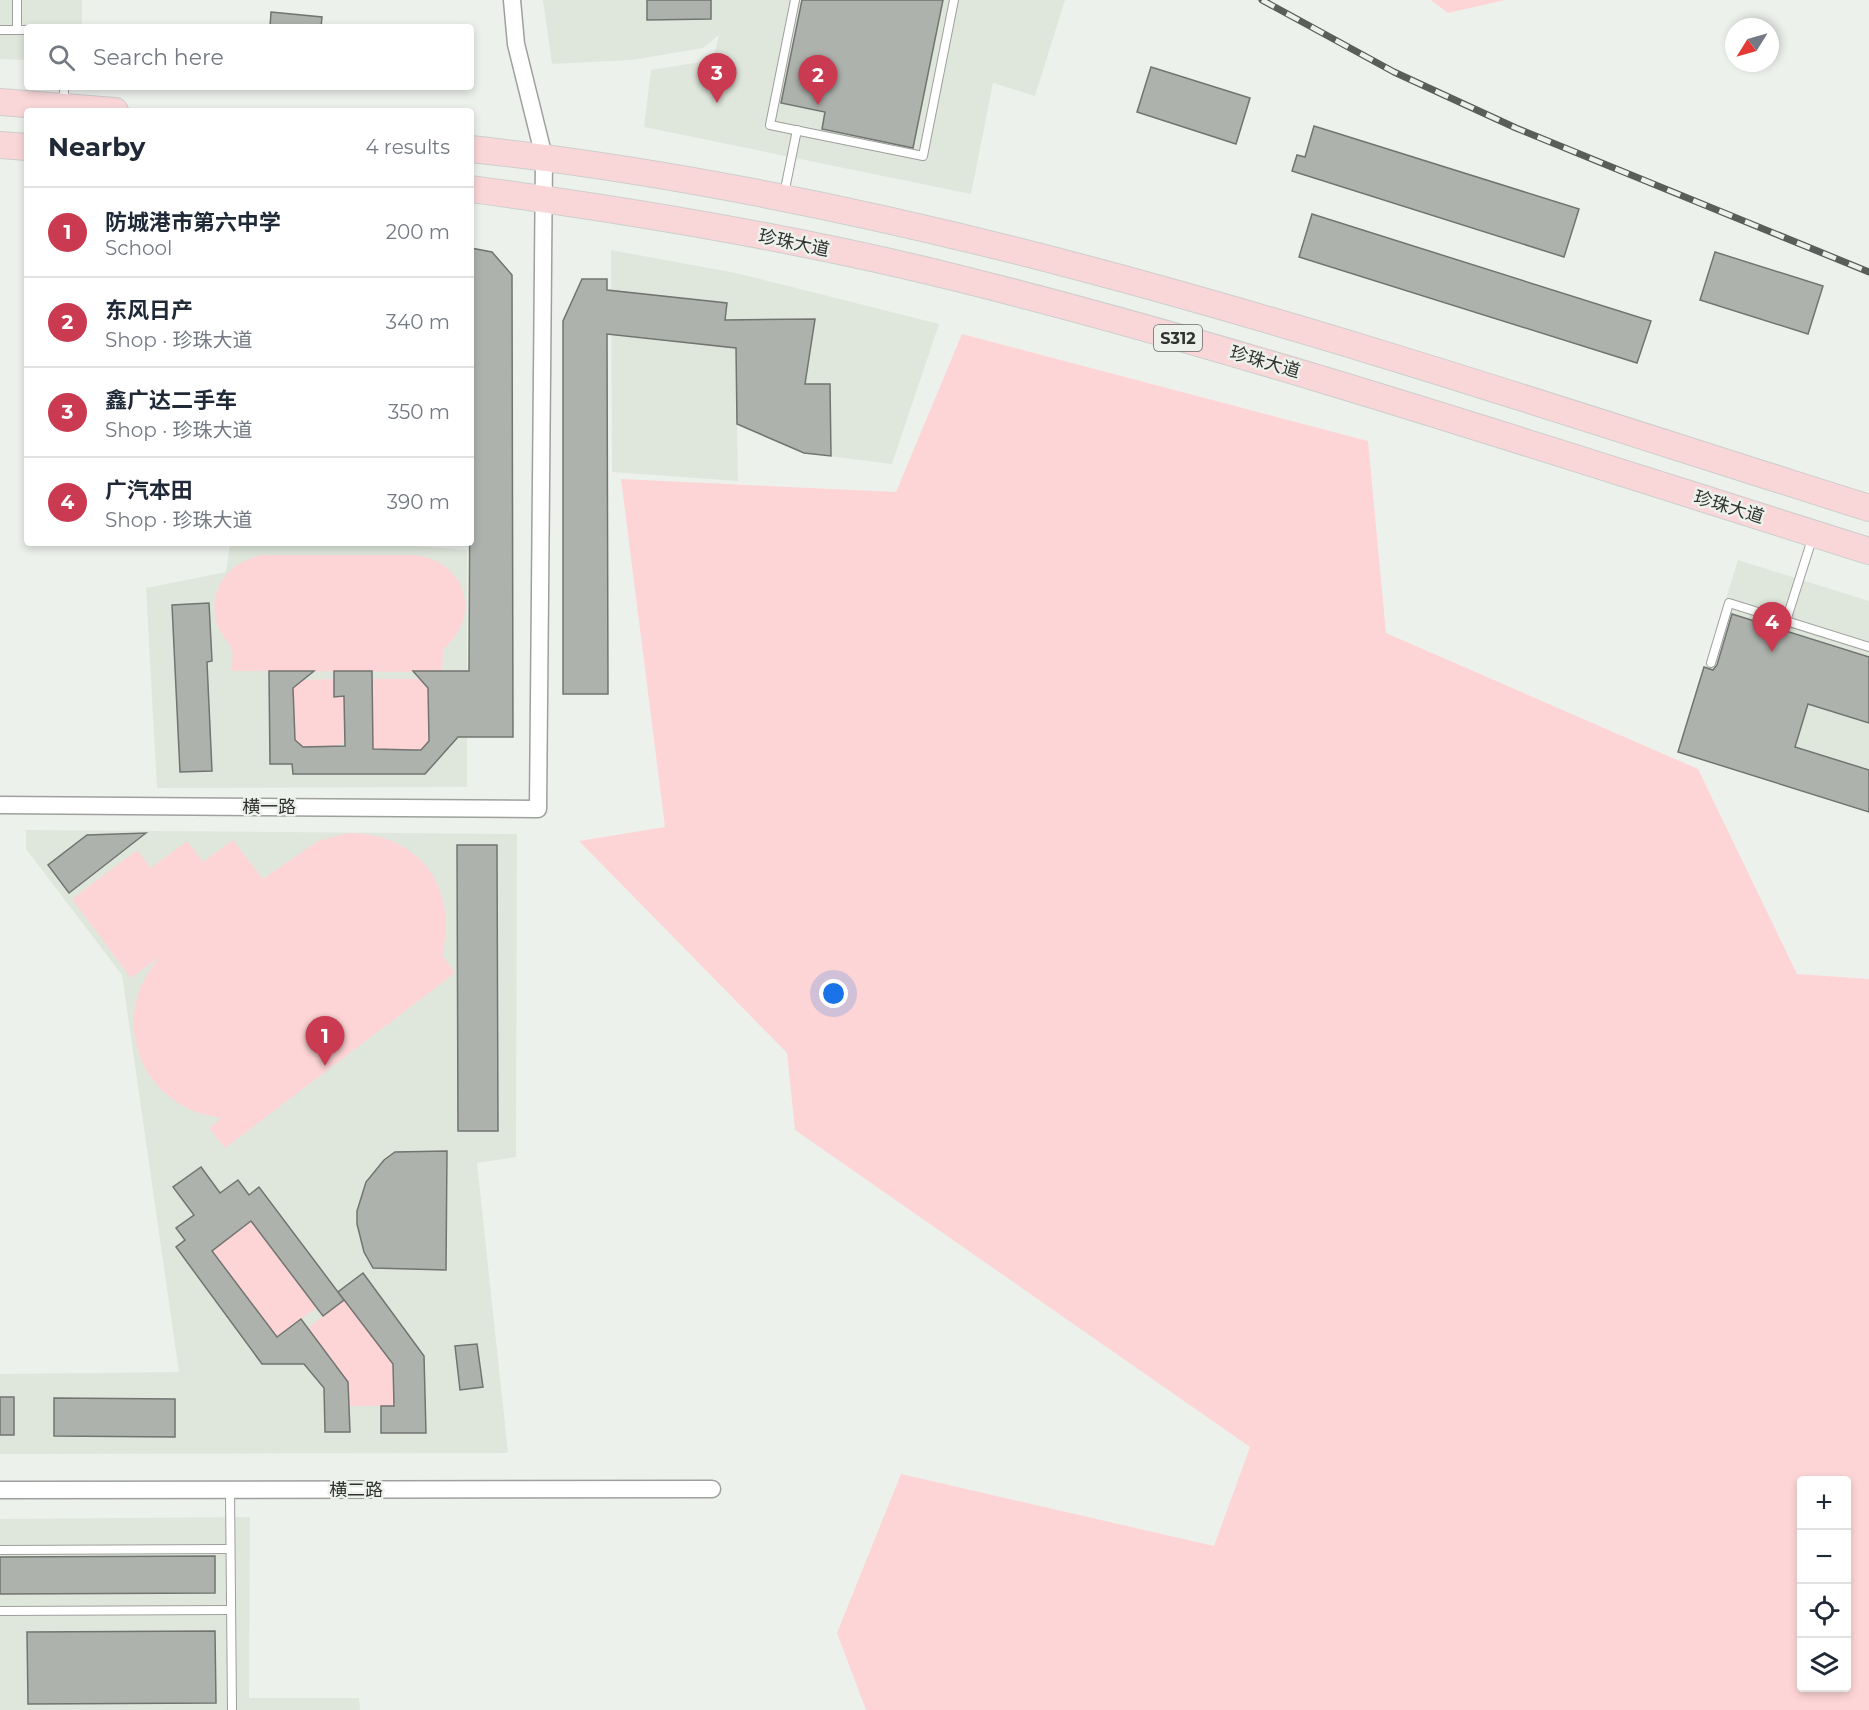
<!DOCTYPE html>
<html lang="en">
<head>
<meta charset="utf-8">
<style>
  :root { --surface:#fff; --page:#f2f2f3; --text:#1f2937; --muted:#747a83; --line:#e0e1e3; --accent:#ca3a51 }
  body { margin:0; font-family:Montserrat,"Noto Sans SC",sans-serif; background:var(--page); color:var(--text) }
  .controls { position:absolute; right:18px; bottom:18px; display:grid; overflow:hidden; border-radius:6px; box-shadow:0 3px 9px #0003 }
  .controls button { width:54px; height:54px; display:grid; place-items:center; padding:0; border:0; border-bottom:2px solid var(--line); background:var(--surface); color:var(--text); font:30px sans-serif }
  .compass { position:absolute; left:1725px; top:18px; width:54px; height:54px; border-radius:50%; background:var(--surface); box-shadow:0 3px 9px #0003; rotate:233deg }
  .you { position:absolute; left:834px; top:994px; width:21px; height:21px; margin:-15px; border:4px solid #fff; border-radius:50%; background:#1a73e8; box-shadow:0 0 0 9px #1a73e833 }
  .badge { display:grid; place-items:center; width:39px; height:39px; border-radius:50%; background:var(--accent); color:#fff; font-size:20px; font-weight:700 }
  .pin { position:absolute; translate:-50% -50px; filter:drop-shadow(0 2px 3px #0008) }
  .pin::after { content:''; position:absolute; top:32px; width:21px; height:18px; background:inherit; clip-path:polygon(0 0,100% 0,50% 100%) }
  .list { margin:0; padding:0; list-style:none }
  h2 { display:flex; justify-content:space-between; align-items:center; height:78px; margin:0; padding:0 24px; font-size:26px }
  h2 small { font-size:20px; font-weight:400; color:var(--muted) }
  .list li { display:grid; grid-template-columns:39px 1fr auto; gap:18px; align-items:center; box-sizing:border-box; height:90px; padding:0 24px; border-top:2px solid var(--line) }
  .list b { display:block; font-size:22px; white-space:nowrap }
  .list p { margin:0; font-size:20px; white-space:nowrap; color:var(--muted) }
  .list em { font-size:20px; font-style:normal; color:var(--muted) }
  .icon { flex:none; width:33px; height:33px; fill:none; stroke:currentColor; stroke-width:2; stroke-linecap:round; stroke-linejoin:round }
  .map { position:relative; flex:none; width:1869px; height:1710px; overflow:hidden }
  .search { position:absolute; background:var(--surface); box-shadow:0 3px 9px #0003; left:24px; top:24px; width:450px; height:66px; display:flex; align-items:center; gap:15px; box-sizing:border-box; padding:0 21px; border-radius:6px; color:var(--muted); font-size:22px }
  .panel { position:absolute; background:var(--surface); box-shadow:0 3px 9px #0003; left:24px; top:108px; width:450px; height:438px; border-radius:6px }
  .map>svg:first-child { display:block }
  .built { fill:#dfe7dc }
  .green { fill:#fed5d6; fill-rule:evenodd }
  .building { fill:#aeb2ad; stroke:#717470; stroke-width:1.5 }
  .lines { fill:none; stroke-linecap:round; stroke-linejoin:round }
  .lane-casing { stroke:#9da09c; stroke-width:10 }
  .street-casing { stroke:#9da09c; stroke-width:19 }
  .primary-casing { stroke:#cdcecd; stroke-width:28 }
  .lane { stroke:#fff; stroke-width:8 }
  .street { stroke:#fff; stroke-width:16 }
  .primary { stroke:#f9d7d9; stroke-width:26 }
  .rail-casing { stroke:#5a5d5a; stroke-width:7 }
  .rail { stroke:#edf1ec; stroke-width:4.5; stroke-dasharray:14; stroke-linecap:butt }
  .labels { text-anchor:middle; stroke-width:5; stroke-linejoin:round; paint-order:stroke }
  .shield { fill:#edf1ec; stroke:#696b68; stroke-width:1.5 }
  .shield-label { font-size:16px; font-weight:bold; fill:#303230 }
  .street-label { font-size:18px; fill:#303230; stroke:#edf1ec }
</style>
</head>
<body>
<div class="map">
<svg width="1869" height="1710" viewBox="0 0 1869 1710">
  <rect width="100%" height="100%" fill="#edf1ec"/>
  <!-- built -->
  <g class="built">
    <path d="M0 0H82V27H27V60L0 59Z"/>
    <path d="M543 0H1065L1035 96 993 83 971 194 644 127 651 70 713 60 719 35 703 48 632 60 552 64Z"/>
    <path d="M611 250 736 273 939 324 892 464 804 453 737 424 738 481 612 472Z"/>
    <path d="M230 543H378L467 550V787L157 788 146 588 226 572Z"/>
    <path d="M1738 560 1869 601V812L1678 752Z"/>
    <path d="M26 830 517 834 516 1157 477 1163 508 1453 0 1454V1374L179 1372 122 975 26 849Z"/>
    <path d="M250 1517 249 1698H359L360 1710H0V1519Z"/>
  </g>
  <!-- green -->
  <g class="green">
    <path d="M1431 0H1505L1448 13Z"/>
    <path d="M962 334 1368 441 1386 633 1698 769 1797 974 1869 979V1710H866L837 1633 901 1474 1214 1546 1250 1447 795 1130 787 1053 579 841 665 827 621 479 896 492ZM1802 1480H1846V1688H1802Z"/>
    <path d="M264 555H412C465 559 484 615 443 649L442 672 231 671C232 665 234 654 231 648 228 640 220 634 217 625 206 589 230 560 264 555Z"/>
    <path d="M334 679V697L344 696 345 742 336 746 303 747 295 740 293 688 303 680Z"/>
    <path d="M372 679H419L428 688 429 741 421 750 373 749Z"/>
    <path d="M348 833C419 833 459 887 442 955L455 973 225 1148 209 1128 222 1118C141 1109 105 1018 160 957L131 978 72 899 137 850 151 868 187 841 203 862 233 840 263 879 318 841Z"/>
    <path d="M248 1217 316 1308 277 1337 209 1247Z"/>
    <path d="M344 1300 393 1364 394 1406H349L348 1382 308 1328Z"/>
  </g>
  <!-- building -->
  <g class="building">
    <path d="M647 0H711V19L647 20Z"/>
    <path d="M802 0H943L913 148 822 129 825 112 781 103Z"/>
    <path d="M271 12 322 17 321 27H270Z"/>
    <path d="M1151 67 1250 98 1236 144 1137 112Z"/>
    <path d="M1314 126 1579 209 1564 257 1292 171 1297 155 1305 157Z"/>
    <path d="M1312 214 1651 321 1637 363 1299 257Z"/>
    <path d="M471 248 492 252 512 275 513 737H458L425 774H293L292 764H270L269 671H314L293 688 295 740 303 747 345 746 344 696 334 697V671H372L373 749 414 750H421L429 741 428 688 413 671H469Z"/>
    <path d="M1715 252 1823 286 1808 334 1700 300Z"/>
    <path d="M582 279H607V290L727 303 725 320 815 319 805 384H830L831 456 804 453 737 424 736 348 607 334 608 694H563V321Z"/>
    <path d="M209 603 212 661 207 662 212 771 180 772 172 605Z"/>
    <path d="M1732 614 1869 657V723L1808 704 1795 747 1869 770V812L1678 752 1704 667 1713 670 1717 665Z"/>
    <path d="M146 833 69 893 48 865 87 835Z"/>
    <path d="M457 845H497L498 1131H458Z"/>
    <path d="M447 1151 446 1270 373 1268 364 1252 357 1224V1211L366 1182 384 1160 395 1152Z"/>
    <path d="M201 1167 220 1193 238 1180 249 1195 259 1187 344 1300 323 1316 251 1221 212 1251 277 1337 301 1319 348 1382 350 1432H325L324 1388 304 1364H262L176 1247 185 1240 176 1228 194 1215 173 1187Z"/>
    <path d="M363 1273 424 1356 426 1433H381V1406H394L393 1364 338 1292Z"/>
    <path d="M477 1344 483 1387 460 1390 455 1346Z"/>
    <rect x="0" y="1397" width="14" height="38"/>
    <path d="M54 1398 175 1399V1437L54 1436Z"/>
    <path d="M215 1556V1593L0 1594V1557Z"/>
    <path d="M215 1631 216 1703 28 1704 27 1632Z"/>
  </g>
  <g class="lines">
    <!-- lane casing -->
    <g class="lane-casing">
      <g id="lane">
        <path d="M17 0V30"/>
        <path d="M795 0 770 125 923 156 954 0"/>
        <path d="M0 30H27"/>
        <path d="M64 105V87"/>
        <path d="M784 194 797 130"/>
        <path d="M1786 621 1813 536"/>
        <path d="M1711 663 1729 603 1869 647"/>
        <path d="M230 1490 232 1710"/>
        <path d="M0 1550 230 1549"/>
        <path d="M0 1611 231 1610"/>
      </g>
    </g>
    <!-- street casing -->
    <g class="street-casing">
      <g id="street">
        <path d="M0 805 538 809 544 157 516 44 512 0"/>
        <path d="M0 1490 712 1489"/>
      </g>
    </g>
    <!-- primary casing -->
    <g class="primary-casing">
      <g id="primary">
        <path d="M0 102 115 111"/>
        <path d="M0 145 27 147"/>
        <path d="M471 149C951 201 1411 364 1869 508"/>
        <path d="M471 189C634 211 798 238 957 278 1265 355 1566 456 1869 551"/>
      </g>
    </g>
    <!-- lane -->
    <use href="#lane" class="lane"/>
    <!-- street -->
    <use href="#street" class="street"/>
    <!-- primary -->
    <use href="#primary" class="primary"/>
    <!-- rail casing -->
    <g class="rail-casing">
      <path id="rail" d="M1262 0 1394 72 1516 128 1869 272"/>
    </g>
    <!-- rail -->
    <use href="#rail" class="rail"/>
  </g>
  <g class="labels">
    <!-- shield labels -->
    <rect class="shield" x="1154" y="325" width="48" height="26" rx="4.5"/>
    <g class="shield-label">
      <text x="1178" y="344">S312</text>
    </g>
    <!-- street labels -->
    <g class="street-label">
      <text transform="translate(794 243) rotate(12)" y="6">珍珠大道</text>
      <text transform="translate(1265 362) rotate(16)" y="6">珍珠大道</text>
      <text transform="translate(1729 507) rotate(17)" y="6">珍珠大道</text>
      <text x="269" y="813">横一路</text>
      <text x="356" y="1496">横二路</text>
    </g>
  </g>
</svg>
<div class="controls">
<button>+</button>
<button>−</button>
<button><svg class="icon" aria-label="locate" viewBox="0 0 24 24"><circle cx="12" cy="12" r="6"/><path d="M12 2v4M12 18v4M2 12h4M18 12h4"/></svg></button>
<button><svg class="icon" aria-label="layers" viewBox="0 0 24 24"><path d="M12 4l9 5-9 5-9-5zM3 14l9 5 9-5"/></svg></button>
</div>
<svg class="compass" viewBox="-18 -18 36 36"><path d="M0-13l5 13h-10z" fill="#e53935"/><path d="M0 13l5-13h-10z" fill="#747a83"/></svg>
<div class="you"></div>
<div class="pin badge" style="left:325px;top:1066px">1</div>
<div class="pin badge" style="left:818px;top:105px">2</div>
<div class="pin badge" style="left:717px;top:103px">3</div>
<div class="pin badge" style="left:1772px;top:652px">4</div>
<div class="search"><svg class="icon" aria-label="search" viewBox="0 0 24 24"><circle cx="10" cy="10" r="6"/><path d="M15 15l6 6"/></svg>Search here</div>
<section class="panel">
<h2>Nearby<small>4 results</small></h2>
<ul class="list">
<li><span class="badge">1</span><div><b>防城港市第六中学</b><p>School</p></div><em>200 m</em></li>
<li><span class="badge">2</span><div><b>东风日产</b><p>Shop · 珍珠大道</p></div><em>340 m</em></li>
<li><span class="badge">3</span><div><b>鑫广达二手车</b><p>Shop · 珍珠大道</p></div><em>350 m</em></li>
<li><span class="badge">4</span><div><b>广汽本田</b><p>Shop · 珍珠大道</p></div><em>390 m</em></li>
</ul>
</section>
</div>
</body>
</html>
